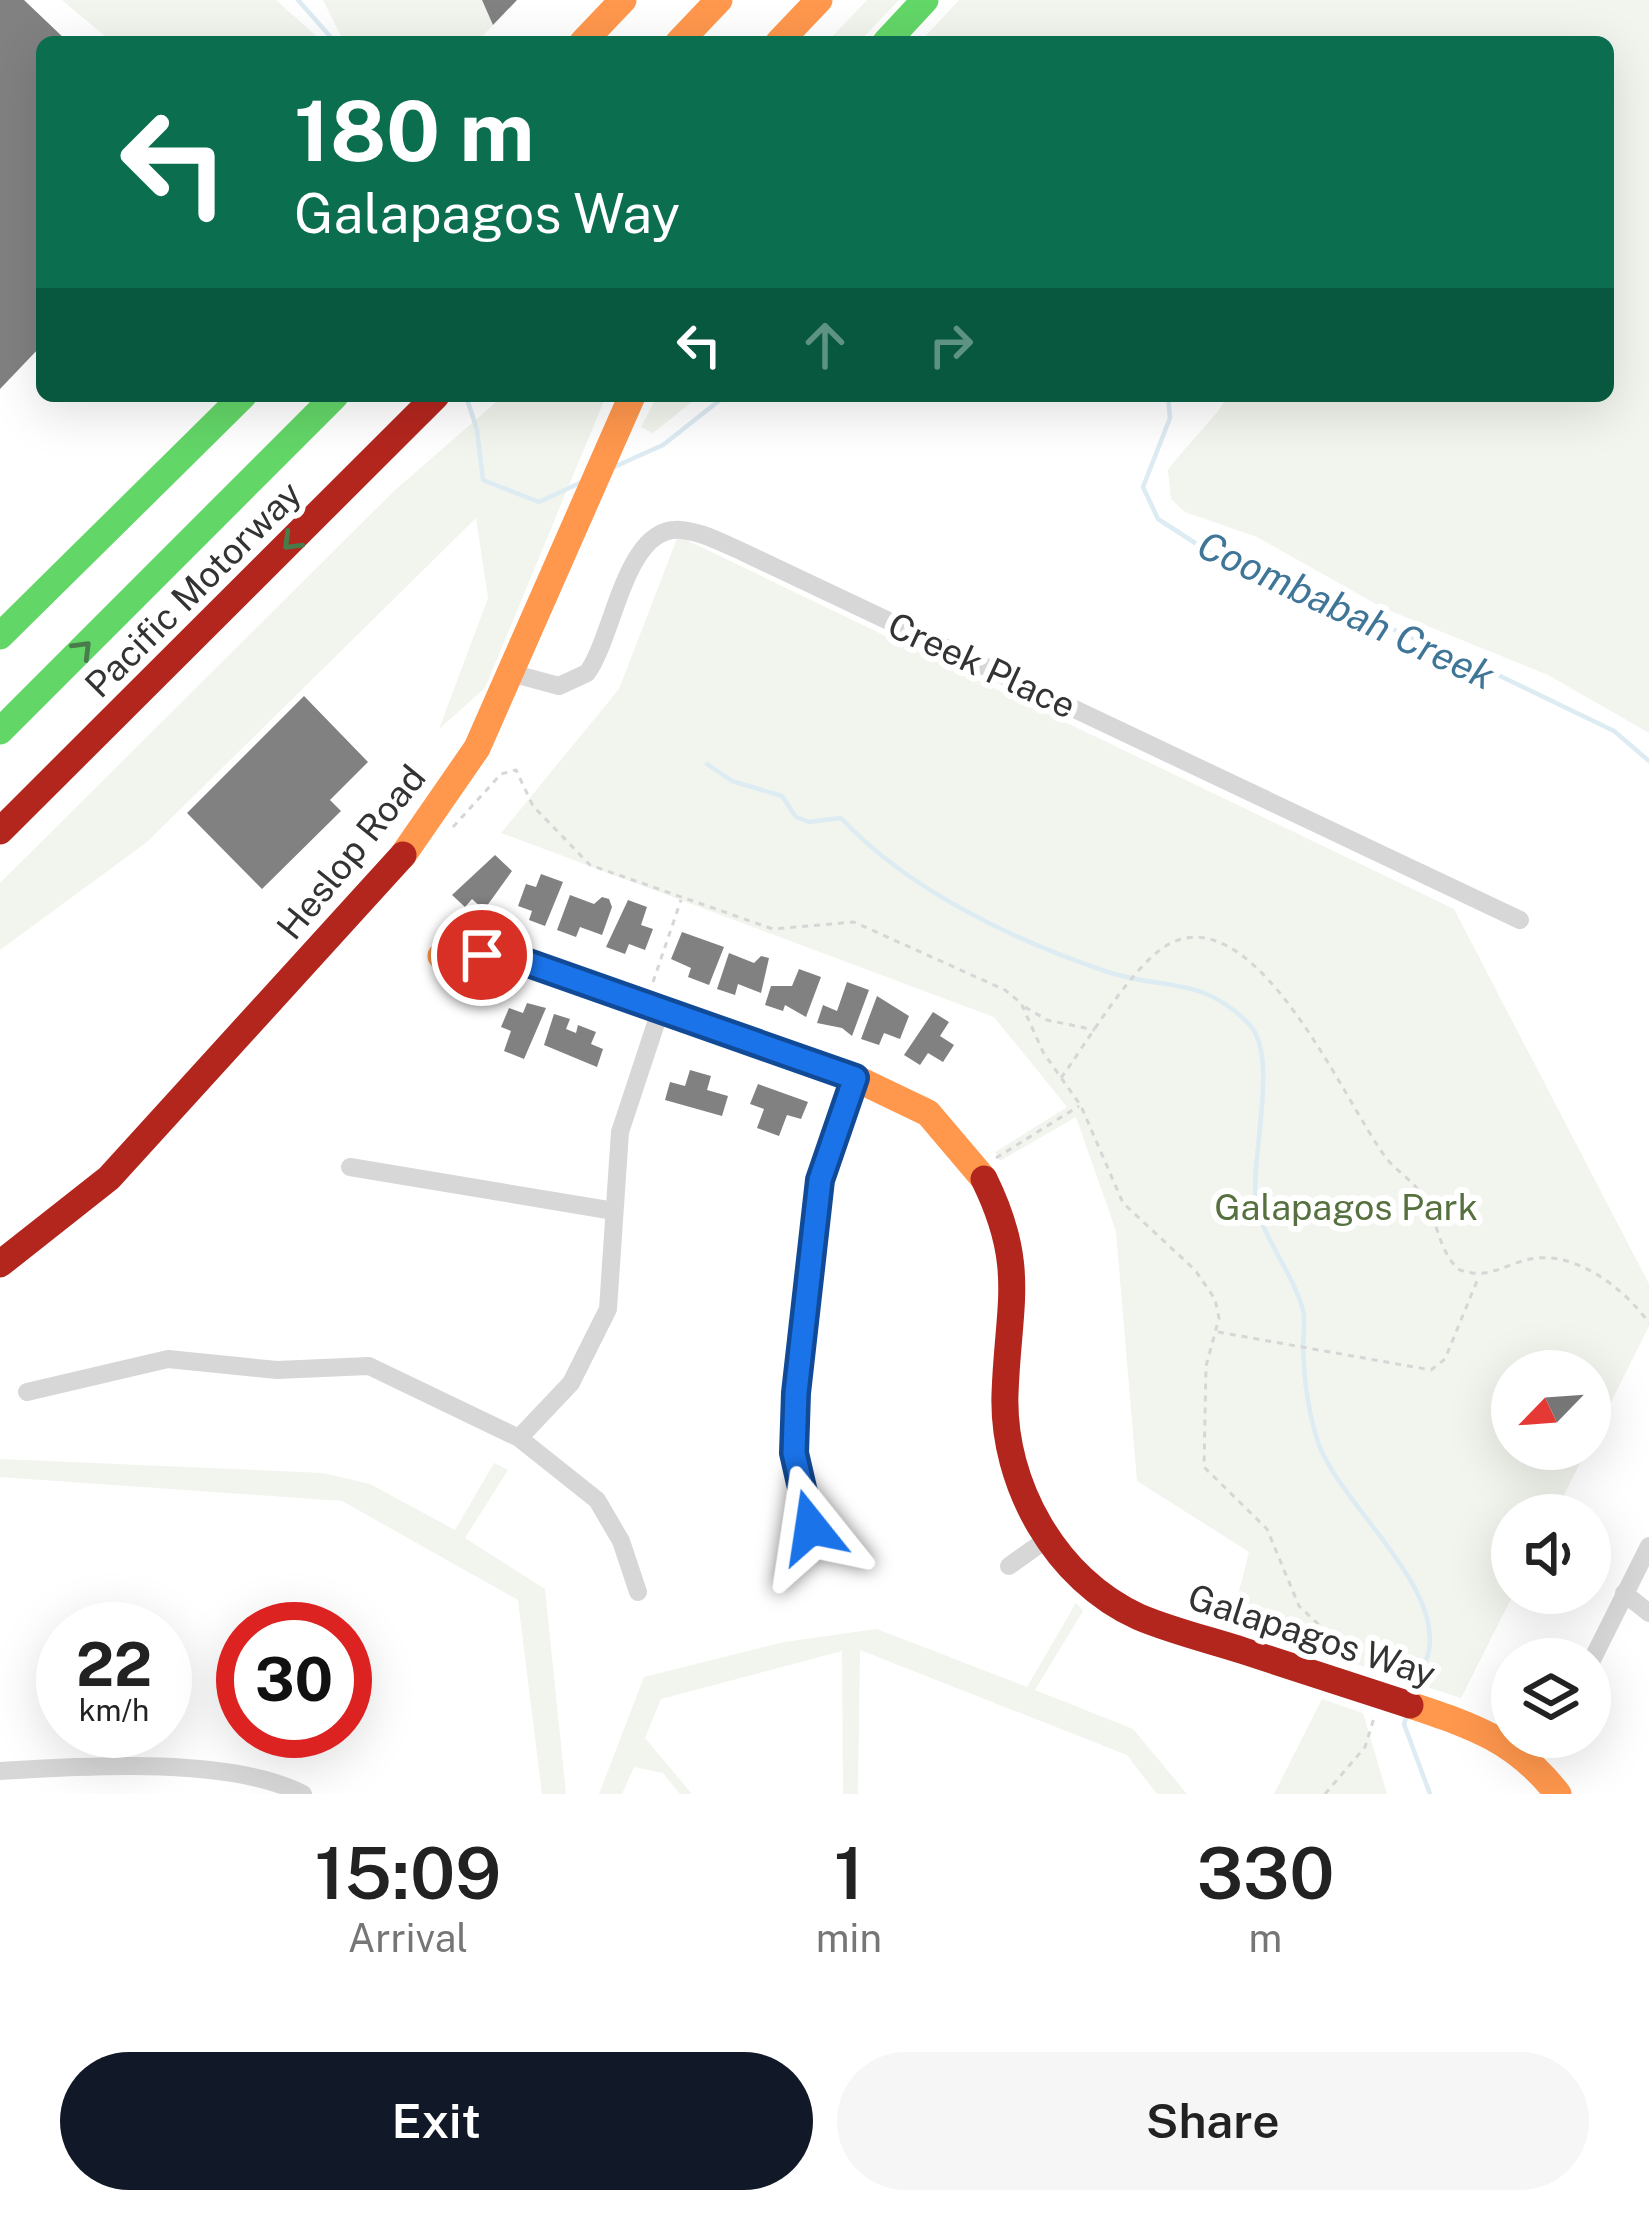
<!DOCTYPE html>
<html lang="en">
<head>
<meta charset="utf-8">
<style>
	:root { --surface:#fff; --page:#f6f6f6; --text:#222; --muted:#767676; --accent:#111827 }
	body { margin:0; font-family:"Public Sans",sans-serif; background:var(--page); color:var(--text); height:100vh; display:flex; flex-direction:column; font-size:45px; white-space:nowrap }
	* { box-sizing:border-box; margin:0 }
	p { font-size:39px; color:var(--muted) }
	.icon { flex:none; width:66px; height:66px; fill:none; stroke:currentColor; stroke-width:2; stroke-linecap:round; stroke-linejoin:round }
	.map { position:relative; height:1794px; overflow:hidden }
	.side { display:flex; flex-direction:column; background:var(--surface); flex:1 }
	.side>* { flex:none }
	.hud { position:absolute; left:36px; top:36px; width:1578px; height:366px; border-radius:18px; box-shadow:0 12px 48px #0002; background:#0b6e4f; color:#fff; overflow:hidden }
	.needle { width:78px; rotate:245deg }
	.controls { position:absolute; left:1491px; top:1350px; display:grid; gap:24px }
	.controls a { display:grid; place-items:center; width:120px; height:120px; border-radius:50%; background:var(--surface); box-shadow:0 12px 48px #0002; font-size:60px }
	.speed { position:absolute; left:36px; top:1602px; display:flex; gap:24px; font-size:60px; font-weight:700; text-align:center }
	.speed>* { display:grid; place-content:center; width:156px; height:156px; border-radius:50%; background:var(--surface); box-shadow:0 12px 48px #0002; line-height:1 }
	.speed small { font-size:30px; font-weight:400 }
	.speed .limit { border:18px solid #d22; background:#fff; color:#111 }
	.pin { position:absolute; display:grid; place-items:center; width:102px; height:102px; color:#fff; margin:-51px; border:6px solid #fff; border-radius:50%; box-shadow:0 3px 12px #0007 }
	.me { position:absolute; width:132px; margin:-66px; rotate:345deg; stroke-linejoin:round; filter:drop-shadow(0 0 9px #0008) }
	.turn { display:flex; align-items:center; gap:42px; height:252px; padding:0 60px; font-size:54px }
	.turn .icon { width:156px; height:156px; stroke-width:2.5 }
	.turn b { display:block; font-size:84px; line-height:102px }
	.lanes { display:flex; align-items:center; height:114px; padding:0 60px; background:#0003; justify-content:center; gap:60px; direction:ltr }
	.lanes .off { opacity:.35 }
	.eta { display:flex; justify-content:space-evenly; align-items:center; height:204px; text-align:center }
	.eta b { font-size:72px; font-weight:600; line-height:84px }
	.action { display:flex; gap:24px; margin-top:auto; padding:24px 60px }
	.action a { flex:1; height:138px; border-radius:72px; background:var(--accent); color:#fff; font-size:48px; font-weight:600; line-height:138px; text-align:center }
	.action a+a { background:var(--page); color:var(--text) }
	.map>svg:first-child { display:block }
	.green { fill:#f1f5ed }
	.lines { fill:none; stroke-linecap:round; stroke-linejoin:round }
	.stream { stroke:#ddebf3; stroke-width:4.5 }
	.building { fill:#818181 }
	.path { stroke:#d6d6d6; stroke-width:3; stroke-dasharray:6 6; stroke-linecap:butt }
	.street { stroke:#d7d7d7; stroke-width:18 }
	.fast { stroke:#63d668; stroke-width:27 }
	.slow { stroke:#ff974d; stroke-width:27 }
	.jam { stroke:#b3261e; stroke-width:27 }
	.oneway { stroke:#497c4b }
	.route-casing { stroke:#114b97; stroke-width:30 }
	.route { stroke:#1a73e8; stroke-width:21 }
	.labels { text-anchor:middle; stroke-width:12; stroke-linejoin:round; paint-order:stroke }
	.street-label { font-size:36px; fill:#333; stroke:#fff }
	.park-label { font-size:36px; fill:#56703f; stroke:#fff }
	.water-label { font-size:39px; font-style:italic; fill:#3f7597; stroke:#fff }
</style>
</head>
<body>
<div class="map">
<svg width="1649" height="1794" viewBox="0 0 1649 1794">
	<rect width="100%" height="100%" fill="#fff"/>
	<path class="green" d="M62 0H276L323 42H112Z
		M323 0H482L493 25 477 42H344Z
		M867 0H899L859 42H827Z
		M959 0H1649V733L1548 675 1383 608 1257 537 1185 512 1171 499 1168 470C1181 451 1224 409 1227 396H1608V42H920Z
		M503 396H606L485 688 439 729 488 598 476 518 147 842 0 950V883L394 491Z
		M657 396H699L653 433 641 427Z
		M678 536 1454 909 1649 1284V1326L1590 1444V1371H1512V1449H1587L1554 1515H1512L1514 1593 1461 1698 1231 1623 1249 1552 1137 1481 1116 1231 1076 1117 1000 1161 995 1152 1067 1107 994 1017 501 833 619 689Z
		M0 1459 323 1473 370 1484 455 1530 494 1463 508 1470 465 1538 545 1589 566 1794H542L518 1600 342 1501 0 1477Z
		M1076 1603 1083 1611 1035 1690 1133 1729 1187 1794H1157L1127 1755 860 1650 858 1794H843L842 1651 661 1699 645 1738 692 1794H680L663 1773 634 1767 622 1794H599L644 1677 784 1642 877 1629 1027 1687Z
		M1322 1699 1363 1713 1387 1794H1274Z"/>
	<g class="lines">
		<path class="stream" d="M298 0 335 42
			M466 396 477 430 483 480 539 502 582 482
			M1168 396 1170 418 1143 487 1158 519 1209 552 1473 663 1614 731 1649 761
			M614 467 663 445 725 396
			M707 764 732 781 782 796 796 817 809 822 841 818C908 890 1015 941 1108 972 1165 991 1201 975 1249 1024 1280 1056 1250 1157 1256 1202 1261 1235 1294 1275 1303 1310 1306 1322 1303 1335 1303 1347 1304 1381 1308 1413 1319 1445 1342 1505 1440 1583 1429 1650 1427 1664 1417 1679 1413 1693
			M1407 1715 1404 1724 1430 1794"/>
	</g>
	<path class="building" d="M0 0H24L68 42H42V345L0 389Z
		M482 0H517L493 25Z
		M304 696 368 762 330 800 341 811 262 889 187 813Z
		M495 855 512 871 484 910 472 899 465 907 452 895Z
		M541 874 563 882 545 926 529 920 532 911 518 906 526 884 536 887Z
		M570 895 594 904 602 897 609 899 612 907 602 935 580 927 576 937 557 930Z
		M628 900 647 907 641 925 653 929 645 950 629 944 625 954 606 947Z
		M682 932 724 947 709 985 688 977 691 968 671 959Z
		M729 953 754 963 761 956 769 958 761 993 738 984 735 995 717 989Z
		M799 969 821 977 806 1017 785 1005 783 1011 765 1005 771 986H792Z
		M847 982 869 990 852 1036 842 1028 817 1023 823 1005 837 1011Z
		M877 996 909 1016 900 1039 884 1033 879 1045 861 1039Z
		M527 1003 546 1008 524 1059 504 1051 511 1031 501 1027 509 1008 523 1013Z
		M933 1012 949 1022 940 1036 954 1045 943 1062 928 1053 920 1065 904 1055Z
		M554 1014 570 1019 566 1029 576 1033 578 1025 596 1032 591 1044 603 1049 597 1067 544 1045Z
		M690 1070 711 1076 707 1090 728 1096 722 1116 665 1100 670 1082 685 1086Z
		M758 1084 808 1102 801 1119 787 1115 779 1136 757 1128 764 1109 750 1104Z"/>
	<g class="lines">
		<path class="path" d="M453 827 501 774 516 770 533 806 590 865 773 929 854 922 1005 990 1021 1003 1043 1052 1081 1106 1123 1203 1195 1270 1215 1299 1219 1318 1206 1366 1204 1467 1267 1529 1299 1606 1336 1641 1341 1661
			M653 982 681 900
			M1025 1007 1047 1020 1095 1030
			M1061 1078C1086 1044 1135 960 1171 943 1258 901 1345 1102 1384 1155 1394 1170 1412 1179 1422 1195 1438 1219 1437 1248 1458 1269 1486 1281 1503 1265 1530 1259 1575 1250 1624 1288 1649 1323
			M996 1158 1079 1106
			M1218 1332 1431 1370 1445 1359 1479 1276
			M1325 1794 1365 1747 1374 1718"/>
		<path class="street" d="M511 673 559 686 587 673C614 637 625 524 681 530 703 532 725 544 745 553L1520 920
			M350 1167 614 1211
			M27 1392 168 1359 277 1370 369 1366 519 1438 597 1500 621 1541 638 1592
			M519 1438 571 1383 608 1309 620 1132 661 1008
			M811 1527 794 1453 796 1393 820 1180 855 1078
			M1009 1566 1047 1539
			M1624 1593 1649 1613
			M1590 1664 1649 1546
			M1530 1758 1548 1737
			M0 1771C84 1766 229 1756 303 1794"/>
		<path class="fast" d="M886 42 925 0
			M0 636 243 396
			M0 731 335 396"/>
		<path class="slow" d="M583 42 623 0
			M679 42 719 0
			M779 42 819 0
			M403 855 477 748 632 396
			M441 956 511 957 855 1078 928 1113 984 1179
			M1410 1705C1473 1726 1516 1740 1558 1794"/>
		<path class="jam" d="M0 831 436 396
			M984 1179C1027 1266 1008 1305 1005 1394 1002 1484 1056 1580 1139 1617 1172 1631 1210 1640 1244 1651 1299 1669 1354 1687 1410 1705
			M0 1264 109 1178 403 855"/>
	</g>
	<defs><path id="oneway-chevron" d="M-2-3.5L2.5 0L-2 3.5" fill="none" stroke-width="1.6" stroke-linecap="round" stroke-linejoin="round" transform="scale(3)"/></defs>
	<g class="oneway">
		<use href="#oneway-chevron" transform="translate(291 542) rotate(135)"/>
		<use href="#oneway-chevron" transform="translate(83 649) rotate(-45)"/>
	</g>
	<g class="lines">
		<defs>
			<path id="route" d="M482 955 511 957 855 1078 820 1180 796 1393 794 1453 811 1527"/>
		</defs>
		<use href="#route" class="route-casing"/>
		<use href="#route" class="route"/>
	</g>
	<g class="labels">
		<g class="street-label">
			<text transform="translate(193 589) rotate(-45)" y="13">Pacific Motorway</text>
			<text transform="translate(982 665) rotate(25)" y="13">Creek Place</text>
			<text transform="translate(351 852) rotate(-51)" y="13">Heslop Road</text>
			<text transform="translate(1312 1635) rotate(18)" y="13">Galapagos Way</text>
		</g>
		<g class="park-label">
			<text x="1346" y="1220">Galapagos Park</text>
		</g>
		<g class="water-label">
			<text transform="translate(1346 610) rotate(25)" y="14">Coombabah Creek</text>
		</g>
	</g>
</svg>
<div class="controls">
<a><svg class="needle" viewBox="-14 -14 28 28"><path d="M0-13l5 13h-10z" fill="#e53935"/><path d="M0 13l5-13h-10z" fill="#767676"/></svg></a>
<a><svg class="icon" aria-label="sound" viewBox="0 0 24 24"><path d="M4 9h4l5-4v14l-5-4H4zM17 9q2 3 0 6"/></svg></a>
<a><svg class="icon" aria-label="layers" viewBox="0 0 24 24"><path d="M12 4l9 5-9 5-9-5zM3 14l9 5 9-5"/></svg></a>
</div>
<div class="speed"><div>22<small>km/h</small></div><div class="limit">30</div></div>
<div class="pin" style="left:482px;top:955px;background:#d93025"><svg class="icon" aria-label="arrive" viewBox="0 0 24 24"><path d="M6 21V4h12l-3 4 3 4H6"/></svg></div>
<svg class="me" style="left:811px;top:1527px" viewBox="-20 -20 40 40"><path d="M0-17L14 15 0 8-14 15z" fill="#1a73e8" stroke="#fff" stroke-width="4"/></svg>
<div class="hud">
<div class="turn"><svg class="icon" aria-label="left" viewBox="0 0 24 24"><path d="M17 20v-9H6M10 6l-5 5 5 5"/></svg><div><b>180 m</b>Galapagos Way</div></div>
<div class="lanes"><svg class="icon" aria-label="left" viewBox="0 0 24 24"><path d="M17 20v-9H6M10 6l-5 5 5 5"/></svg><svg class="icon off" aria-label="ahead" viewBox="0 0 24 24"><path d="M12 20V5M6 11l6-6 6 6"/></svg><svg class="icon off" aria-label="right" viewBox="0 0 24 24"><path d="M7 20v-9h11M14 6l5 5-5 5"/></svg></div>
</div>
</div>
<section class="side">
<div class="eta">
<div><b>15:09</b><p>Arrival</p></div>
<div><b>1</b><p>min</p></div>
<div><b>330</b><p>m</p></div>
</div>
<div class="action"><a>Exit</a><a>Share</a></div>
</section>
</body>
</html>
